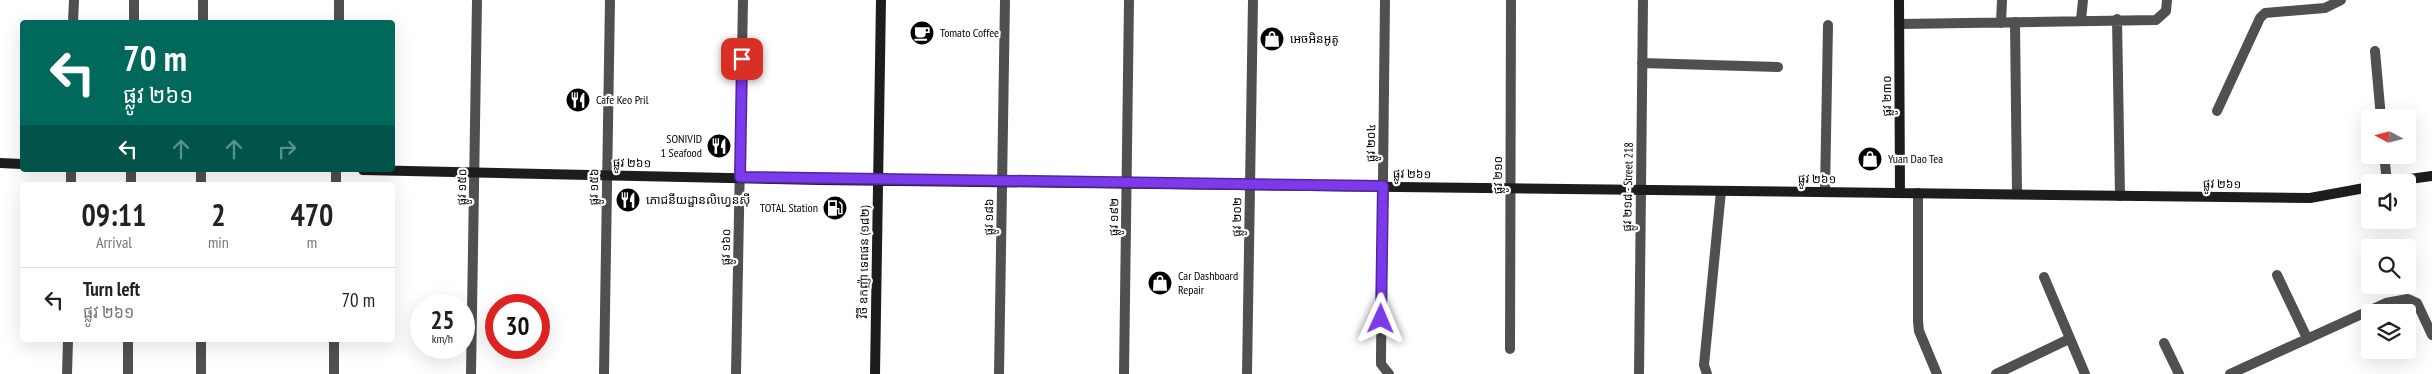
<!DOCTYPE html>
<html lang="en">
<head>
<meta charset="utf-8">
<style>
	:root { --surface:#fff; --page:#f2f2f2; --text:#222; --muted:#767676; --line:#e0e0e0 }
	body { margin:0; font-family:"PT Sans Narrow","Noto Sans Khmer",sans-serif; background:var(--page); color:var(--text); height:100vh; display:flex; flex-direction:column; font-size:19px; white-space:nowrap }
	* { box-sizing:border-box; margin:0 }
	p { font-size:16px; color:var(--muted) }
	.icon { flex:none; width:28px; height:28px; fill:none; stroke:currentColor; stroke-width:2; stroke-linecap:round; stroke-linejoin:round }
	.map { position:relative; flex:1; overflow:hidden }
	.details { position:absolute; left:20px; top:182px; width:375px; height:160px; display:flex; flex-direction:column; background:var(--surface); border-radius:5px; box-shadow:0 5px 20px #0002 }
	.details>* { flex:none }
	.banner { position:absolute; left:20px; top:20px; width:375px; height:152px; border-radius:5px; box-shadow:0 5px 20px #0002; background:#00695c; color:#fff; overflow:hidden }
	.needle { width:32px; rotate:277deg }
	.tools { position:absolute; left:2361px; top:109px; display:grid; gap:10px }
	.tools a { display:grid; place-items:center; width:55px; height:55px; border-radius:5px; background:var(--surface); box-shadow:0 5px 20px #0002; font-size:25px }
	.speed { position:absolute; left:410px; top:294px; display:flex; gap:10px; font-size:25px; font-weight:700; text-align:center }
	.speed>* { display:grid; place-content:center; width:65px; height:65px; border-radius:50%; background:var(--surface); box-shadow:0 5px 20px #0002; line-height:1 }
	.speed small { font-size:12px; font-weight:400 }
	.speed .limit { border:8px solid #d22; background:#fff; color:#111 }
	.pin { position:absolute; display:grid; place-items:center; width:42px; height:42px; color:#fff; margin:-21px; border-radius:10px; box-shadow:0 2px 8px #0006 }
	.me { position:absolute; width:55px; margin:-28px; rotate:1deg; stroke-linejoin:round; filter:drop-shadow(0 0 4px #0008) }
	.turn { display:flex; align-items:center; gap:18px; height:105px; padding:0 20px; font-size:22px }
	.turn .icon { width:65px; height:65px; stroke-width:2.5 }
	.turn b { display:block; font-size:35px; line-height:42px }
	.lanes { display:flex; align-items:center; height:48px; padding:0 20px; background:#0003; justify-content:center; gap:25px; direction:ltr }
	.lanes .off { opacity:.35 }
	.eta { display:flex; justify-content:space-evenly; align-items:center; height:85px; text-align:center }
	.eta b { font-size:30px; font-weight:700; line-height:35px }
	ul { padding:0; list-style:none }
	li { display:flex; align-items:center; gap:15px; height:65px; padding:0 20px; border-top:1px solid var(--line) }
	li div { flex:1 }
	li b { display:block; font-size:19px }
	li em { font-style:normal }
	.map>svg:first-child { display:block }
	.lines { fill:none; stroke-linecap:round; stroke-linejoin:round }
	.street { stroke:#505050; stroke-width:10 }
	.secondary { stroke:#1d1d1d; stroke-width:10 }
	.route-casing { stroke:#51269a; stroke-width:12 }
	.route { stroke:#7c3aed; stroke-width:9 }
	.labels { text-anchor:middle; stroke-width:4.5; stroke-linejoin:round; paint-order:stroke }
	.poi-label { font-size:12px; fill:#000; stroke:#fff; text-anchor:start }
	.street-label { font-size:12px; fill:#000; stroke:#fff }
</style>
</head>
<body>
<div class="map">
<svg width="2432" height="374" viewBox="0 0 2432 374">
	<rect width="100%" height="100%" fill="#fff"/>
	<g class="lines">
		<path class="street" d="M1385 0 1381 357V364L1389 374
			M2117 19 2120 196
			M2081 20 2083 0
			M73 22 74 0
			M134 22V0
			M203 22V0
			M339 22V0
			M2015 22 2017 194
			M2001 23 2002 0
			M1899 24 2156 20 2166 11 2167 0
			M2375 51 2381 118
			M1642 63 1778 67
			M2217 111 2260 18 2265 13 2325 8 2341 0
			M2384 155 2387 182
			M201 170V185
			M71 185V170
			M131 185V170
			M336 185V170
			M1825 192 1828 25
			M1918 193V321L1919 331 1937 374
			M2277 275 2307 338
			M2044 277 2085 374
			M201 340V374
			M2164 343 2179 374
			M1510 349 1511 0
			M67 374 68 340
			M128 374V340
			M334 374V340
			M471 374 477 0
			M604 374 610 0
			M736 374 743 0
			M999 374 1005 0
			M1124 374 1129 0
			M1247 374 1253 0
			M1639 374 1643 0
			M1707 374 1704 365 1721 191
			M1996 374 2069 339
			M2230 374 2386 303 2408 299 2417 303 2432 335"/>
		<path class="secondary" d="M1899 0 1900 193
			M0 163 22 164
			M363 170 820 180 2310 198 2370 187
			M2388 182 2432 176
			M875 374 881 0"/>
	</g>
	<g class="lines">
		<defs>
			<path id="route" d="M742 59 740 177 1383 186 1381 319"/>
		</defs>
		<use href="#route" class="route-casing"/>
		<use href="#route" class="route"/>
	</g>
	<defs>
		<symbol id="cafe-disc" viewBox="-11 -11 22 22"><circle r="9.5" fill="#000" stroke="#fff"/><path d="M-5.5-4.5H6V0H3Q3 3.5 0 3.5H-2.5Q-5.5 3.5-5.5 0ZM3-3.2v2h1.7v-2ZM-6 4.5H4V6H-6Z" fill="#fff"/></symbol>
		<symbol id="shop-disc" viewBox="-11 -11 22 22"><circle r="9.5" fill="#000" stroke="#fff"/><path d="M-5-2.5h2.3a2.7 3.5 0 0 1 5.4 0H5L5.5 6h-11ZM-1.5-2.5h3a1.5 2.3 0 0 0-3 0Z" fill="#fff"/></symbol>
		<symbol id="restaurant-disc" viewBox="-11 -11 22 22"><circle r="9.5" fill="#000" stroke="#fff"/><path d="M-5-6h1v4h1v-4h1v4h1v-4h1v5L-1.5 .5V6h-2V.5L-5-1ZM5-6V6H3V1.5H1.5Q1.5-4 5-6Z" fill="#fff"/></symbol>
		<symbol id="fuel-disc" viewBox="-11 -11 22 22"><circle r="9.5" fill="#000" stroke="#fff"/><path d="M-5.5-6h7V0h2V4h1.3V-2.5L3-4.5l.8-.8L6-3V5H2.5V1h-1V6h-7ZM-4.2-4.7v3.2H.2V-4.7Z" fill="#fff"/></symbol>
	</defs>
	<g fill-rule="evenodd">
		<use href="#cafe-disc" x="908" y="19" width="28" height="28"/>
		<use href="#shop-disc" x="1258" y="25" width="28" height="28"/>
		<use href="#restaurant-disc" x="564" y="86" width="28" height="28"/>
		<use href="#restaurant-disc" x="705" y="132" width="28" height="28"/>
		<use href="#shop-disc" x="1856" y="145" width="28" height="28"/>
		<use href="#restaurant-disc" x="614" y="186" width="28" height="28"/>
		<use href="#fuel-disc" x="821" y="194" width="28" height="28"/>
		<use href="#shop-disc" x="1146" y="269" width="28" height="28"/>
	</g>
	<g class="labels">
		<g class="poi-label">
			<text x="940" y="37">Tomato Coffee</text>
			<text x="1290" y="43">អេចអិនអូតូ</text>
			<text x="596" y="104">Cafe Keo Pril</text>
			<text x="702" y="143" text-anchor="end">SONIVID<tspan x="702" dy="14">1 Seafood</tspan></text>
			<text x="1888" y="163">Yuan Dao Tea</text>
			<text x="646" y="204">ភោជនីយដ្ឋានលិហ្វេនសុី</text>
			<text x="818" y="212" text-anchor="end">TOTAL Station</text>
			<text x="1178" y="280">Car Dashboard<tspan x="1178" dy="14">Repair</tspan></text>
		</g>
		<g class="street-label">
			<text transform="translate(1887 96) rotate(-90)" y="4">ផ្លូវ ២៣០</text>
			<text transform="translate(1371 143) rotate(-89)" y="4">ផ្លូវ ២០៤</text>
			<text transform="translate(632 163) rotate(1)" y="4">ផ្លូវ ២៦១</text>
			<text transform="translate(1412 174) rotate(1)" y="4">ផ្លូវ ២៦១</text>
			<text transform="translate(1498 175) rotate(-90)" y="4">ផ្លូវ ២១០</text>
			<text transform="translate(1817 179) rotate(1)" y="4">ផ្លូវ ២៦១</text>
			<text transform="translate(2222 184) rotate(1)" y="4">ផ្លូវ ២៦១</text>
			<text transform="translate(462 187) rotate(-89)" y="4">ផ្លូវ ១៥០</text>
			<text transform="translate(594 187) rotate(-89)" y="4">ផ្លូវ ១៥៦</text>
			<text transform="translate(1628 187) rotate(-89)" y="4">ផ្លូវ ២១៨ - Street 218</text>
			<text transform="translate(989 217) rotate(-89)" y="4">ផ្លូវ ១៨៦</text>
			<text transform="translate(1114 217) rotate(-89)" y="4">ផ្លូវ ១៩២</text>
			<text transform="translate(1237 217) rotate(-89)" y="4">ផ្លូវ ២០២</text>
			<text transform="translate(726 247) rotate(-89)" y="4">ផ្លូវ ១៦០</text>
			<text transform="translate(864 262) rotate(-89)" y="4">វិថី ឧកញ៉ា ទេពផន (១៨២)</text>
		</g>
	</g>
</svg>
<div class="tools">
<a><svg class="needle" viewBox="-14 -14 28 28"><path d="M0-13l5 13h-10z" fill="#e53935"/><path d="M0 13l5-13h-10z" fill="#767676"/></svg></a>
<a><svg class="icon" aria-label="sound" viewBox="0 0 24 24"><path d="M4 9h4l5-4v14l-5-4H4zM17 9q2 3 0 6"/></svg></a>
<a><svg class="icon" aria-label="search" viewBox="0 0 24 24"><circle cx="10" cy="10" r="6"/><path d="M15 15l6 6"/></svg></a>
<a><svg class="icon" aria-label="layers" viewBox="0 0 24 24"><path d="M12 4l9 5-9 5-9-5zM3 14l9 5 9-5"/></svg></a>
</div>
<div class="speed"><div>25<small>km/h</small></div><div class="limit">30</div></div>
<div class="pin" style="left:742px;top:59px;background:#d93025"><svg class="icon" aria-label="arrive" viewBox="0 0 24 24"><path d="M6 21V4h12l-3 4 3 4H6"/></svg></div>
<svg class="me" style="left:1381px;top:319px" viewBox="-20 -20 40 40"><path d="M0-17L14 15 0 8-14 15z" fill="#7c3aed" stroke="#fff" stroke-width="4"/></svg>
<div class="banner">
<div class="turn"><svg class="icon" aria-label="left" viewBox="0 0 24 24"><path d="M17 20v-9H6M10 6l-5 5 5 5"/></svg><div><b>70 m</b>ផ្លូវ ២៦១</div></div>
<div class="lanes"><svg class="icon" aria-label="left" viewBox="0 0 24 24"><path d="M17 20v-9H6M10 6l-5 5 5 5"/></svg><svg class="icon off" aria-label="ahead" viewBox="0 0 24 24"><path d="M12 20V5M6 11l6-6 6 6"/></svg><svg class="icon off" aria-label="ahead" viewBox="0 0 24 24"><path d="M12 20V5M6 11l6-6 6 6"/></svg><svg class="icon off" aria-label="right" viewBox="0 0 24 24"><path d="M7 20v-9h11M14 6l5 5-5 5"/></svg></div>
</div>
<section class="details">
<div class="eta">
<div><b>09:11</b><p>Arrival</p></div>
<div><b>2</b><p>min</p></div>
<div><b>470</b><p>m</p></div>
</div>
<ul>
<li><svg class="icon" aria-label="left" viewBox="0 0 24 24"><path d="M17 20v-9H6M10 6l-5 5 5 5"/></svg><div><b>Turn left</b><p>ផ្លូវ ២៦១</p></div><em>70 m</em></li>
</ul>
</section>
</div>
</body>
</html>
